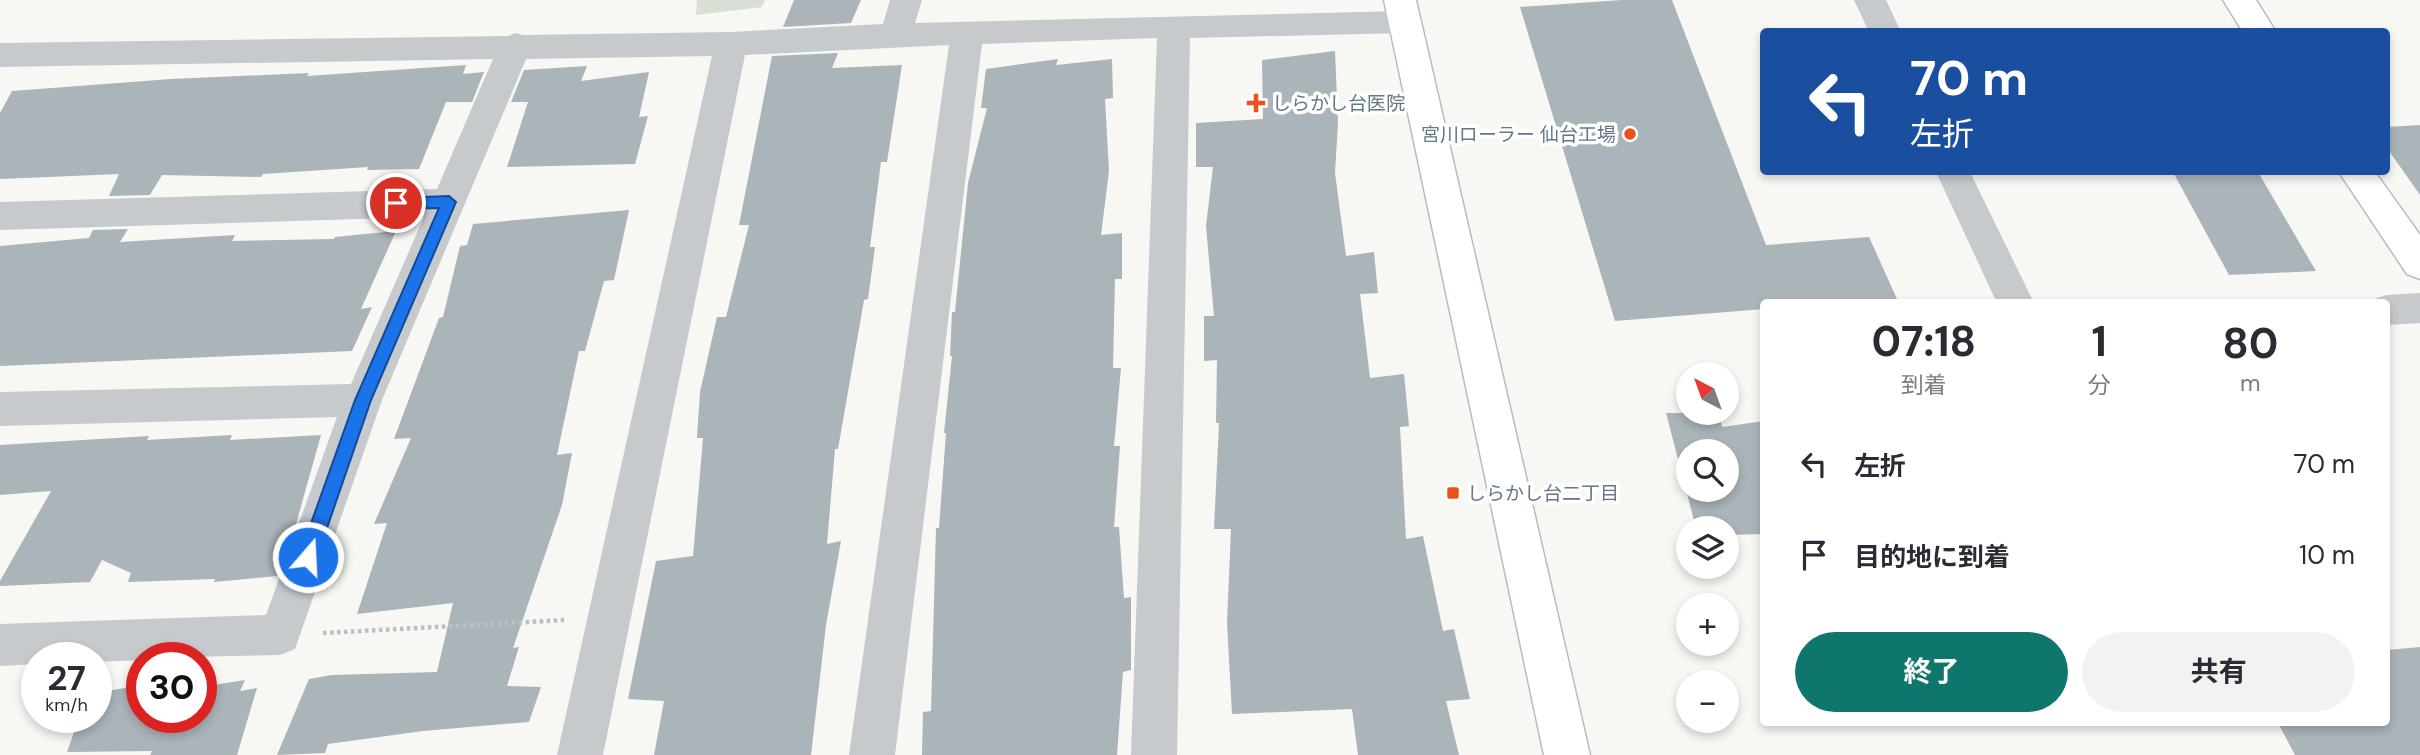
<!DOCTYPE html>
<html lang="ja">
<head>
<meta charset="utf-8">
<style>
	:root { --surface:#fff; --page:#f2f2f3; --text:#2b2b33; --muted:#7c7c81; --accent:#0f766e }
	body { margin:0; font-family:"DM Sans","Noto Sans JP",sans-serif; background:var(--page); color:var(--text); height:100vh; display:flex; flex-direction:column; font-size:26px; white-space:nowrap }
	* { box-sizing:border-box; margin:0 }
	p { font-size:23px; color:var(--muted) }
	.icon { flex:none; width:38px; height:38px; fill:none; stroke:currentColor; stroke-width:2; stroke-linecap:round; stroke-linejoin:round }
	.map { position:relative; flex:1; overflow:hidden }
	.details { position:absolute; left:1760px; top:299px; width:630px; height:427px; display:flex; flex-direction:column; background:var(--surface); border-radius:7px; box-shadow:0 4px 10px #0003 }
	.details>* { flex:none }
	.top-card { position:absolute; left:1760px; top:28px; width:630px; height:147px; border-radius:7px; box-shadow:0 4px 10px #0003; background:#1a4fa0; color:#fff; overflow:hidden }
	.needle { width:46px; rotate:319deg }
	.tools { position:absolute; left:1676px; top:362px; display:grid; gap:14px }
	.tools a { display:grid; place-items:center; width:63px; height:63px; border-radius:50%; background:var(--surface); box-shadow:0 4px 10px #0003; font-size:35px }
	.speed { position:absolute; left:21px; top:642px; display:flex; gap:14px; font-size:35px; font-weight:700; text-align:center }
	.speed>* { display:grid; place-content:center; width:91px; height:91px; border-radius:50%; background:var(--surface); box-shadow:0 4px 10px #0003; line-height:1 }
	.speed small { font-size:18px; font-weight:400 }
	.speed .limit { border:10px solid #d22; background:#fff; color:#111 }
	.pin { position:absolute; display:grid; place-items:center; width:60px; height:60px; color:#fff; margin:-30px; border:4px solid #fff; border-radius:50%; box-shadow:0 2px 7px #0007 }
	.me { position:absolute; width:77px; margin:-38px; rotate:19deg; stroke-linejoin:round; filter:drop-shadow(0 0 5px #0008) }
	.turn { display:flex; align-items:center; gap:24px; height:147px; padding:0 35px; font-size:32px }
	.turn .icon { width:91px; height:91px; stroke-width:2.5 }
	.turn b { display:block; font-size:49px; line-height:60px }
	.eta { display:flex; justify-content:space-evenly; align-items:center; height:119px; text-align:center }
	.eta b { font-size:42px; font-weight:700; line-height:49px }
	.action { display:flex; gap:14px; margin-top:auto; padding:14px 35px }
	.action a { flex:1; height:80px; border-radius:42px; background:var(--accent); color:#fff; font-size:28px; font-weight:700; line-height:80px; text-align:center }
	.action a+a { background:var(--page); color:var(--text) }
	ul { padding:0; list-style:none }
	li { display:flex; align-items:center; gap:21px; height:91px; padding:0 35px }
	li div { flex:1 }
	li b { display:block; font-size:26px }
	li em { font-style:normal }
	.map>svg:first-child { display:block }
	.green { fill:#d8dfd4 }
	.building { fill:#abb4b9; fill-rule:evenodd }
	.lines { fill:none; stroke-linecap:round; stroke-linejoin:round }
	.secondary-casing { stroke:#b6bcc0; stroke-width:3 }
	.path { stroke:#bdc0c2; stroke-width:4.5; stroke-dasharray:3.5 3.5; stroke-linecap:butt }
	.street { fill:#c6cacd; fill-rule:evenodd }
	.secondary { fill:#fff; fill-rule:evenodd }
	.route { fill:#1a73e8; stroke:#114b97; stroke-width:2 }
	.poi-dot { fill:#ee501d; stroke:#fff; stroke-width:2.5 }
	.labels { text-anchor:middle; stroke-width:7; stroke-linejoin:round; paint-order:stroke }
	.poi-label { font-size:19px; fill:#647787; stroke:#fff; text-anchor:start }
</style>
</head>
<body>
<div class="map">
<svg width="2420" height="755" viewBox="0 0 2420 755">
	<rect width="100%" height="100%" fill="#f7f7f4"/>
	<path class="green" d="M697 0H765L762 7 696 15Z"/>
	<path class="building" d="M794 0H861L851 23 783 27Z
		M1622 0H1672L1766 245 1869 237 1897 299 1847 303H1764V309L1615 321 1520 7Z
		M1335 51 1338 122 1335 173 1346 256 1374 252 1378 293 1360 294 1370 378 1404 374 1409 426 1400 427 1406 539 1423 536 1443 631 1454 629 1470 699 1446 701 1459 755H1358L1352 709 1232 714 1227 623 1231 529H1214L1219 423H1216L1217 360 1204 361V316H1214L1206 226 1213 167H1196V123L1263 119 1262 60Z
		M838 53 832 68 902 65 887 162H881L870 247H875L868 299 864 300 838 449H835L827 544 841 541 826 625 811 755H654L664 701 628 699 656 561 693 556 703 438H697L700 392 717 317H726L749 225H739L772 56Z
		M1058 59 1056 65 1112 59 1113 98 1105 99 1109 171 1101 235 1122 233V279H1115L1113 368H1121L1114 446H1120L1114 527H1119L1124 598 1131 597V670L1123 672 1117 755H922L923 712 931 711 936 528H939L946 433H944L952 356H950L952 312H955L968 183 987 108H981L986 69Z
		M466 65 463 74 484 72 472 102H446L419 169 367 170 368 167 263 174 261 177 162 175 150 195 109 196 119 174 0 179V113L12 91 171 79 309 73 307 76Z
		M587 66 581 81 649 72 639 117 648 116 635 164 507 167 528 102H511L524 70Z
		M2420 125V195L2387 148V127Z
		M2173 172H2258L2316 271 2229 275Z
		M629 210 614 280 604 281 585 351H579L557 455 572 453 562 505 513 648 519 647 507 686 541 687 529 722 423 731 328 744 325 753 277 755 309 679 332 675 437 672 453 603 357 614 387 523 374 524 411 438 394 439 439 318 443 317 460 246 467 245 473 224Z
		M128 229 120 242 235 235 232 241 334 239 335 237 396 231 361 309 372 307 352 351 0 366V246L89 238 93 230Z
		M1666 413H1719L1722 427 1764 421V534L1727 535V528H1696ZM1689 452H1727V490H1689Z
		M232 435 230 440 321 435 296 524 277 576 214 582 215 579 128 582 131 573 102 560 90 582 0 586V581L51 491 0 495V445L149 436 147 440Z
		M2420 647V755H2295L2278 723H2387V650Z
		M245 680 240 691 257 688 237 755H150L152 751 67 752 79 718H96V693L142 685V718H201V687Z"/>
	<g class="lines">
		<defs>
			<path id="secondary" d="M1384 0H1416L1590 755H1544Z
				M2223 0H2256L2276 32H2243Z
				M2339 172H2375L2420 235V279L2407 274Z"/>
		</defs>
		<use href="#secondary" class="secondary-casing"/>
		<path class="path" d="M323 633 566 620"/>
		<path class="street" d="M890 0H922L915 23 1404 11 1415 14 1420 22 1415 30 1404 33 1190 38 1177 755H1131L1157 38 982 44 895 755H849L949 45 745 55 603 755H557L712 56 526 59 382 400 295 649 280 655 142 658V660L96 662V658H37V664L0 666V624L266 615 337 417 0 426V392L351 384 424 217 0 230V202L437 189 493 59 0 67V43L508 36 516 33 523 35 731 32 883 24Z
			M1854 0H1886L1901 32H1869Z
			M1936 172H1970L2034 303H1997Z
			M2420 293V323L2387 325V303H2372L2374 299 2387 295Z"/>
		<use href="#secondary" class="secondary"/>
	</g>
	<path class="route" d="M449 196 456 202 371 400 317 557 314 562 308 565 302 562 299 557 355 400 439 208 396 209 389 203 396 198Z"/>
	<g class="poi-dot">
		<path d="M1252.5 92.5h7v7h7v7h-7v7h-7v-7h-7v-7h7z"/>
		<circle cx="1630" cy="134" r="7"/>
		<rect x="1446" y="486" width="14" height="14" rx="3.5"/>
	</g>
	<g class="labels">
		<g class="poi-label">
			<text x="1272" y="110">しらかし台医院</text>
			<text x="1616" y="141" text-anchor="end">宮川ローラー 仙台工場</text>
			<text x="1467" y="500">しらかし台二丁目</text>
		</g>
	</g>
</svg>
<div class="tools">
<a><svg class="needle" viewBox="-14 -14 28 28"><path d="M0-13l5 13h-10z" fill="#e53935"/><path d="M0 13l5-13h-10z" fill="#7c7c81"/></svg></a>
<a><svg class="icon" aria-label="search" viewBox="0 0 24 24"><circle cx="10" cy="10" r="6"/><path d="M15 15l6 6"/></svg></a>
<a><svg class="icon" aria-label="layers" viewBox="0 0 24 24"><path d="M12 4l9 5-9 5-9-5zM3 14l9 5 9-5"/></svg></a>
<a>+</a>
<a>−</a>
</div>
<div class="speed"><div>27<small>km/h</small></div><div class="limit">30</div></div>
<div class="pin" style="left:396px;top:203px;background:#d93025"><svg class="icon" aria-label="arrive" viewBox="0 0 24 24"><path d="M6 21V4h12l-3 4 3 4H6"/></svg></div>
<svg class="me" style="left:308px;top:557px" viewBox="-20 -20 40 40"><circle r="17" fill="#1a73e8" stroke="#fff" stroke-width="3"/><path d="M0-11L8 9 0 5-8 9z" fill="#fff"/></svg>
<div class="top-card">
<div class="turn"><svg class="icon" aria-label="left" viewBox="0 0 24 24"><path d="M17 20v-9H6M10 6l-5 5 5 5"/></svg><div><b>70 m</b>左折</div></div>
</div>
<section class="details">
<div class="eta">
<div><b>07:18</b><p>到着</p></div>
<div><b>1</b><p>分</p></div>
<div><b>80</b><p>m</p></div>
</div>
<ul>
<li><svg class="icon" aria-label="left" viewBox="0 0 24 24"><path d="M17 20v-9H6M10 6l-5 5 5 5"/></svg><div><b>左折</b></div><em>70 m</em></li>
<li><svg class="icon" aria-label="arrive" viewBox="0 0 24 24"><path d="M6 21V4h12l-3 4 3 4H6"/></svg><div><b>目的地に到着</b></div><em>10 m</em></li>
</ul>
<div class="action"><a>終了</a><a>共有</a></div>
</section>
</div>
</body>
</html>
